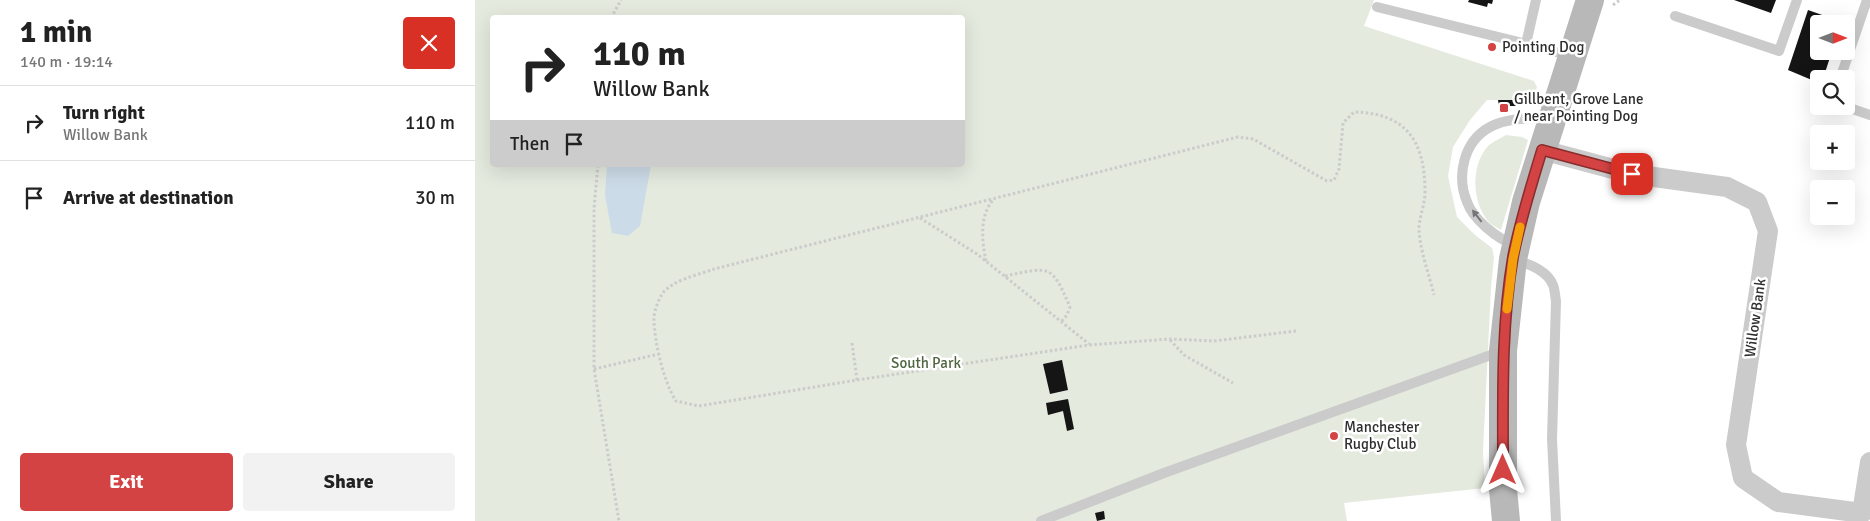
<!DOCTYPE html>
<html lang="en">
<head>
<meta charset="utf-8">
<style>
	:root { --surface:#fff; --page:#f2f2f2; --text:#222; --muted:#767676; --line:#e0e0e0; --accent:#d34343 }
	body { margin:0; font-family:Signika,sans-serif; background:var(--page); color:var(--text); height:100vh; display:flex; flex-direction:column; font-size:19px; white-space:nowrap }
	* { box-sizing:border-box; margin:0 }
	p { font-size:16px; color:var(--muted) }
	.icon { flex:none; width:28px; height:28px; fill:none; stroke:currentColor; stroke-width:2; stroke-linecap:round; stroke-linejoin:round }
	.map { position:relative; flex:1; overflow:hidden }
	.details { display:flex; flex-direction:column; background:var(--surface); width:475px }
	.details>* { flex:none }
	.top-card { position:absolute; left:15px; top:15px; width:475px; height:152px; border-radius:5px; box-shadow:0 5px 20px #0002; background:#fff; color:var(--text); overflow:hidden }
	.needle { width:32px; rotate:90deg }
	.buttons { position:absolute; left:1335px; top:15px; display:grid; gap:10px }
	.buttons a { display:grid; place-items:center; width:45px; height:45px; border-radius:5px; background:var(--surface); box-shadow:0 5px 20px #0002; font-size:25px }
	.pin { position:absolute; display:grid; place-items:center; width:42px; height:42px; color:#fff; margin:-21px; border-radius:10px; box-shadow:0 2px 8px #0006 }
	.me { position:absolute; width:55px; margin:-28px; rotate:0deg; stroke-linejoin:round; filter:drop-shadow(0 0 4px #0008) }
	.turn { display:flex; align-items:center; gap:18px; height:105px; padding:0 20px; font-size:22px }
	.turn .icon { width:65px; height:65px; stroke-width:2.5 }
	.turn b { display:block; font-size:35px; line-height:42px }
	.then { display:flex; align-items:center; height:48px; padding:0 20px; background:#0003; gap:10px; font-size:19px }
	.round { display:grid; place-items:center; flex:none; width:52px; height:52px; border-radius:5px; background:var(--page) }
	.head { display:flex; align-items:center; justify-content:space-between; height:85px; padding:0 20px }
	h1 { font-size:30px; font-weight:700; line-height:38px }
	.button { display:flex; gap:10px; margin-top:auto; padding:10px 20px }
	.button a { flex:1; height:58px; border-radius:5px; background:var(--accent); color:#fff; font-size:20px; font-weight:700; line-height:58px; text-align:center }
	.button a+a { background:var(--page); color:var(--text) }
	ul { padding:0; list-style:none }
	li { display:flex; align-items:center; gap:15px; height:75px; padding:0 20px; border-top:1px solid var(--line) }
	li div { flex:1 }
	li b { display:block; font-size:19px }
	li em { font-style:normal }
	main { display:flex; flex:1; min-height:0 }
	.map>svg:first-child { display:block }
	.green { fill:#e4eade; fill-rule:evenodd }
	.water { fill:#ccdbe8 }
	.building { fill:#151515 }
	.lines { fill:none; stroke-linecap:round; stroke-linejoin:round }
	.path { stroke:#cbcbcb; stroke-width:3; stroke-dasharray:2.5 2.5; stroke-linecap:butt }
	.lane { stroke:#cbcbcb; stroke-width:10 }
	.street { stroke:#cbcbcb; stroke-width:20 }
	.secondary { stroke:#b8b8b8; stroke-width:28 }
	.oneway { fill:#757575 }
	.route-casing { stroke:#892c2c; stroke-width:12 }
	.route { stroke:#d34343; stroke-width:9 }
	.slow { stroke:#f59e0b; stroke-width:9 }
	.poi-dot { fill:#d34343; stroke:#fff; stroke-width:2 }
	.labels { text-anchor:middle; stroke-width:5; stroke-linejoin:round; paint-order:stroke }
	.poi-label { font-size:15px; fill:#2e2e2e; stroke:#fff; text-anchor:start }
	.street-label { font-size:15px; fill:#2e2e2e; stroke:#fff }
	.park-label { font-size:15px; fill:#4f6640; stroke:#fff }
</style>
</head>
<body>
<main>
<section class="details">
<div class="head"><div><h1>1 min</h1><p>140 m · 19:14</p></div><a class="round" style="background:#d93025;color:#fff"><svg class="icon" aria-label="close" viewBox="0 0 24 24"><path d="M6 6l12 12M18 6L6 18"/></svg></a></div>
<ul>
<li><svg class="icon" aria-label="right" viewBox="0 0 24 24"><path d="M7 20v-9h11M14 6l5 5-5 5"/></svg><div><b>Turn right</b><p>Willow Bank</p></div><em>110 m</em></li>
<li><svg class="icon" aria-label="arrive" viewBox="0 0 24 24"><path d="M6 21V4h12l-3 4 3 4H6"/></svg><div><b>Arrive at destination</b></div><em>30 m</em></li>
</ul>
<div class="button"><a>Exit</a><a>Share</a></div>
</section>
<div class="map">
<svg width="1395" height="521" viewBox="0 0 1395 521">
	<rect width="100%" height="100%" fill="#fff"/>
	<path class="green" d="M0 0H899L889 26 1059 81 1062 87 1057 101 1012 100 995 120 978 147 973 176 982 217 1000 235 1017 248 1019 257 1016 288 1008 451 1010 488 869 503 872 521H0ZM18 18H488V165H18Z
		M1031 135 1047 137 1053 140 1026 230C1022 227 1016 225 1013 221 996 201 996 163 1014 145 1019 141 1026 138 1031 135Z"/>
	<path class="water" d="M132 165H176L165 226 153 236 137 233 130 195Z"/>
	<path class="building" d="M994 0H1018L1017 4 1013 3 1012 7 993 2Z
		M1259 0H1301L1296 13Z
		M1333 10 1367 22 1366 24H1344V51H1357L1348 79H1344V83L1313 70Z
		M1023 100H1041V106H1024Z
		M587 360 593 390 575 394 568 364Z
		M593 399 599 429 592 431 588 411 573 415 571 403Z
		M629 511 630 519 622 521 620 513Z"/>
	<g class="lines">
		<path class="path" d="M1138 5 1145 0
			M136 18 146 0
			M123 165 119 208V369L144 521
			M445 218 502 254 614 344
			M511 261C507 242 504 216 518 200
			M530 276C575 267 576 263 595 307L592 315 586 322
			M821 331 739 341 695 339 614 345 382 380 224 406 201 401C189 383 179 341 179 319 179 311 183 301 187 294 197 280 223 275 239 269L763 137 778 139 852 181 859 180 864 169 868 123 879 112C932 113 950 142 950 192 950 204 945 215 944 227 944 248 954 274 959 295
			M695 340 709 355 758 383
			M377 343 382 380
			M119 369 184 354"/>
		<path class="lane" d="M1061 0 1051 44 1096 56
			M902 7 1051 44
			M1200 16 1304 51 1322 0
			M1365 79 1392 0
			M1369 106 1395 115
			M1040 245C1022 239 998 219 992 202 981 175 989 141 1015 127 1031 118 1057 118 1075 117
			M1039 259C1053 264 1072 270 1078 285 1080 290 1080 296 1081 301L1077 439 1081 521
			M566 521 689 473 1027 351"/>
		<path class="street" d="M1067 150 1157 174 1252 187 1282 202 1293 231 1261 445 1268 478 1303 502 1387 513 1395 462"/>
		<path class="secondary" d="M1031 521 1028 489V351L1038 259 1051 202 1115 0"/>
	</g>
	<defs><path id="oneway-solid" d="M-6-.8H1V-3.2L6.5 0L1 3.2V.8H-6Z" transform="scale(1.25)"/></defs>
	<use class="oneway" href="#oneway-solid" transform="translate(1002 216) rotate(-128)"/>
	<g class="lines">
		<defs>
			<path id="route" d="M1028 470C1028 399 1026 327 1038 257 1045 221 1056 186 1067 150L1157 174"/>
		</defs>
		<use href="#route" class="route-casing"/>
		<use href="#route" class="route"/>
		<path class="slow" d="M1032 309 1038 259 1045 227"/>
	</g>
	<g class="poi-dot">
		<circle cx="1017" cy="47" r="5"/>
		<rect x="1024" y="103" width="10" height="10" rx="2.5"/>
		<circle cx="859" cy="436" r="5"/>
	</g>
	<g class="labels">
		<g class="poi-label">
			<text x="1027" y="52">Pointing Dog</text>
			<text x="1039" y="104">Gillbent, Grove Lane<tspan x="1039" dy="17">/ near Pointing Dog</tspan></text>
			<text x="869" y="432">Manchester<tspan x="869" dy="17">Rugby Club</tspan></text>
		</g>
		<g class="street-label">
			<text transform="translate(1280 318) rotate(-82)" y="5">Willow Bank</text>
		</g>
		<g class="park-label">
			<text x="451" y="368">South Park</text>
		</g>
	</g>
</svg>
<div class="buttons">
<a><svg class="needle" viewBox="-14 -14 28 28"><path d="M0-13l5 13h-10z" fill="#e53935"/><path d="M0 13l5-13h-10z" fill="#767676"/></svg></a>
<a><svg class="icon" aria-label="search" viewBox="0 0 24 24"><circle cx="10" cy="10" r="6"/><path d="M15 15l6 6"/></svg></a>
<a>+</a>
<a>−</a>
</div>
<div class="pin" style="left:1157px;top:174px;background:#d93025"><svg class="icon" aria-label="arrive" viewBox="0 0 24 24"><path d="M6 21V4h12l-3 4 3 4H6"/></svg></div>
<svg class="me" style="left:1028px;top:470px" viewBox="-20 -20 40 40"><path d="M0-17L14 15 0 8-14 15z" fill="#d34343" stroke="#fff" stroke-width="4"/></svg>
<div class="top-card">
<div class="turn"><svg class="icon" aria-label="right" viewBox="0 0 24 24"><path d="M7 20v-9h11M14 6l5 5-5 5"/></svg><div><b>110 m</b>Willow Bank</div></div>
<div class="then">Then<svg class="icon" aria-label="arrive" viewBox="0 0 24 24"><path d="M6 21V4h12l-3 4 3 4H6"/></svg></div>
</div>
</div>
</main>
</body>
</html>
